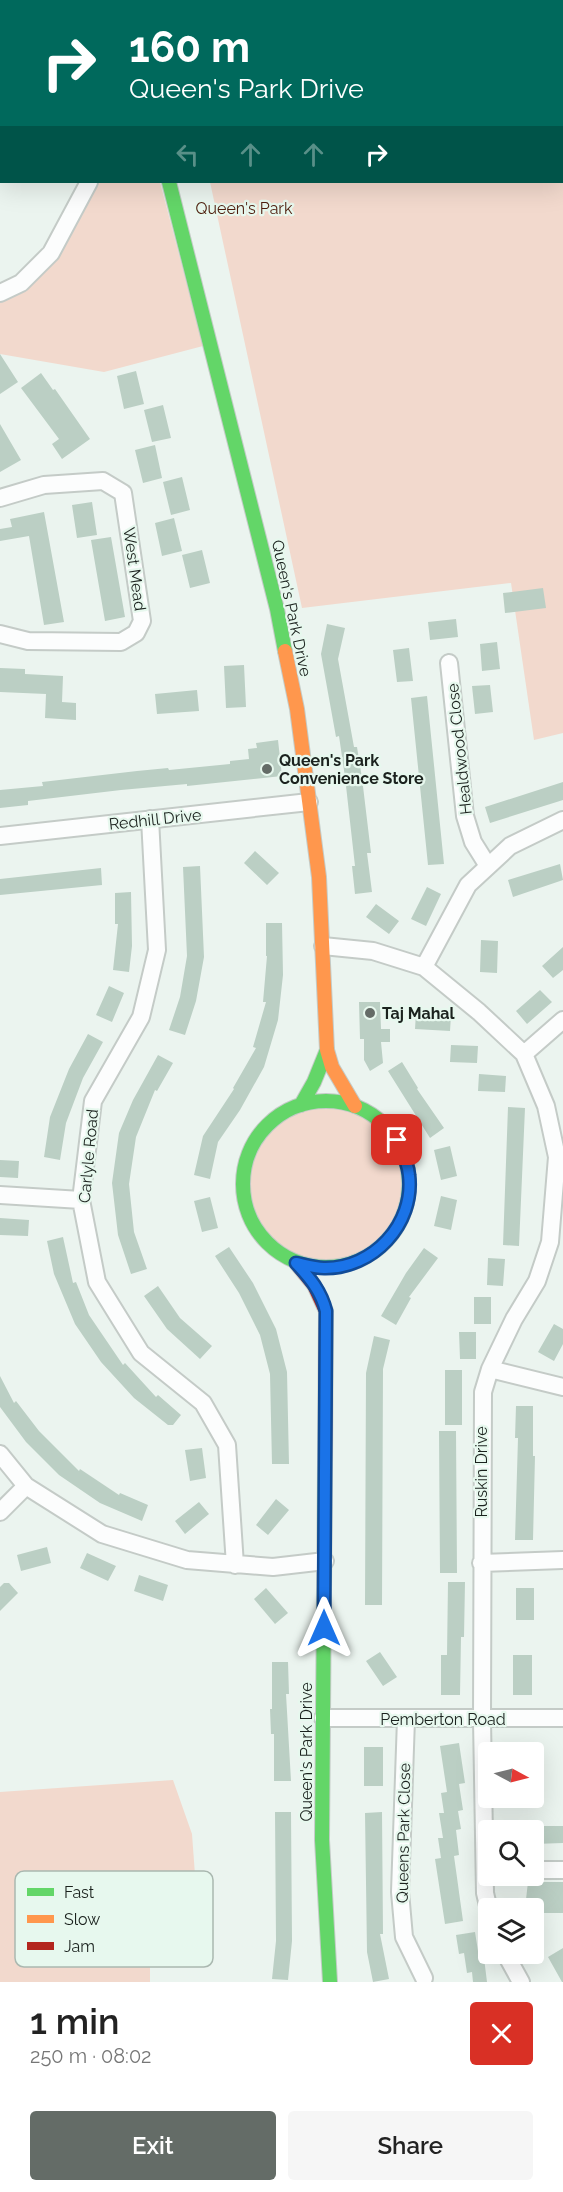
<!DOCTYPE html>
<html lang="en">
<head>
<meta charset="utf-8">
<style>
	:root { --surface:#fff; --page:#f6f6f6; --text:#222; --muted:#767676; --accent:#646c67 }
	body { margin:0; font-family:Raleway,sans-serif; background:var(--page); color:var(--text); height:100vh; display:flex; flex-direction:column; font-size:22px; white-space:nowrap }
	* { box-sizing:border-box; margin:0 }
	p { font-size:20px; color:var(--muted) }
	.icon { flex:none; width:33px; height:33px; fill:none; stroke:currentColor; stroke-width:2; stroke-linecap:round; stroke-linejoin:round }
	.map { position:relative; height:1982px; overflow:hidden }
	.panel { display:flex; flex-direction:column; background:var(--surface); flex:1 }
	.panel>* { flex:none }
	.hud { position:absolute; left:0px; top:0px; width:564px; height:183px; box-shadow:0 6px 24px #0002; background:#00695c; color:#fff; overflow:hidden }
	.needle { width:39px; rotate:97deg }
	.fabs { position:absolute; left:478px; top:1742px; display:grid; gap:12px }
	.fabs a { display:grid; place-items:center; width:66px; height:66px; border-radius:6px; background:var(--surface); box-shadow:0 6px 24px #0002; font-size:30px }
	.pin { position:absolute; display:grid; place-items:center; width:51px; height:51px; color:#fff; margin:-26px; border-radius:12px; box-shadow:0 3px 9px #0006 }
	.me { position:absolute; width:66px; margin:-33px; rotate:0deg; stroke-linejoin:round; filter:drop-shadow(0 0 4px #0008) }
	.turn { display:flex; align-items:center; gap:21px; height:126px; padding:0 30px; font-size:27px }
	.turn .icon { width:78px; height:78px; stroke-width:2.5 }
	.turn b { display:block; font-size:42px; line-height:51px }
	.lanes { display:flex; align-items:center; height:57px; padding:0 30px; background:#0003; justify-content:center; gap:30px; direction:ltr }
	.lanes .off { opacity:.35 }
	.round { display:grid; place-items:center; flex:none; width:63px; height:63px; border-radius:6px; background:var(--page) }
	.head { display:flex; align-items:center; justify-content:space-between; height:102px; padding:0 30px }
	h1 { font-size:36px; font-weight:600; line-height:45px }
	.action { display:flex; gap:12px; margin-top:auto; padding:12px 30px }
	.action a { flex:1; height:69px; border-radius:6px; background:var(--accent); color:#fff; font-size:24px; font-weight:600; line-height:69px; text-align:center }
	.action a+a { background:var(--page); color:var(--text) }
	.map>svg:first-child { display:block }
	.green { fill:#f2d9cd }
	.building { fill:#bbcfc4 }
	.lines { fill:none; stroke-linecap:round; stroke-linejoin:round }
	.street-casing { stroke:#c4cbc7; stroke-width:20 }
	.fast-casing { stroke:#c4cbc7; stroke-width:16 }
	.slow-casing { stroke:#c4cbc7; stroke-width:16 }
	.jam-casing { stroke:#c4cbc7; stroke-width:16 }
	.street { stroke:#fcfdfd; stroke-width:16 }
	.fast { stroke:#63d668; stroke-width:14 }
	.slow { stroke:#ff974d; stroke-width:14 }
	.jam { stroke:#b3261e; stroke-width:14 }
	.route-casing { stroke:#114b97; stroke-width:15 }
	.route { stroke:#1a73e8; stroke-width:10 }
	.poi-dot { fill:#646c67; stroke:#e7f8ee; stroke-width:2 }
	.labels { text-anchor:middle; stroke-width:4.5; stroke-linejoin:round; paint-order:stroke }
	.park-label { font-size:16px; fill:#4f1e0e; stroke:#e7f8ee }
	.street-label { font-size:16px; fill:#1b221e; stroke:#e7f8ee }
	.poi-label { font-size:16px; font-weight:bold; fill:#1b221e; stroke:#e7f8ee; text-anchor:start }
	.key { fill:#e7f8ee; stroke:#aab8b0; stroke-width:1.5 }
	.key-label { font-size:16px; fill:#1b221e }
</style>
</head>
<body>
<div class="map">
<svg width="563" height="1982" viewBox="0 0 563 1982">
	<rect width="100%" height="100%" fill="#ebf4ef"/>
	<path class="green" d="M185 0H563V733L534 740 511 583 302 608 210 182H562V2H180Z
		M85 182H160L203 346 104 372 0 354V289L3 293 54 244Z
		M250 1184a76 76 0 1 1 152 0a76 76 0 1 1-152 0Z
		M173 1780 192 1834 195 1875V1927L187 1943 174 1955 150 1954V1982H0V1792Z"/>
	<path class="building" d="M0 354 18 382 0 394Z
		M136 371 144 404 124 409 117 376Z
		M41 373 53 390 55 389 90 439 62 459 52 444 59 439 21 388Z
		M163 405 171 438 152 442 144 410Z
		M0 424 21 460 0 472Z
		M155 445 162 478 143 483 135 450Z
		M182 477 190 510 171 515 163 482Z
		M92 502 97 535 77 538 72 505Z
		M44 512 64 622 44 625 29 536 0 541V529L12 527 10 519Z
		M174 518 182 551 162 556 155 523Z
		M111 537 125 617 105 621 91 540Z
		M202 550 210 583 190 588 182 555Z
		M543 588 546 608 505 613 503 593Z
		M456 619 458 637 430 640 428 622Z
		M327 624 345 628 338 659 354 747H357L362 778 371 853H367L372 892 355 894 352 866H355L345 777 339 736 336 737 321 654Z
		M497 642 500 669 482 671 480 644Z
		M409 648 413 681 397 682 393 650Z
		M244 665 246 707 226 708 224 666Z
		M0 668 25 669V674L63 676 62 702 76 703V720L45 718 46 694 0 692Z
		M490 685 493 712 475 714 472 686Z
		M197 690 199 711 157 714 155 694Z
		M427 696 444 864 428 865 411 698Z
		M278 740 282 776 187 786V784L121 790 28 801V805L0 808V790L43 786 42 782 137 771 168 768 169 770 230 764V761L249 759 248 749 257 748 256 743Z
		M563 782V800L490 823 485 807Z
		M255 851 279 873 267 885 244 863Z
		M560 864 563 880 513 897 508 880Z
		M200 866 204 957 196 1001 185 1035 169 1030 180 997 187 956 183 867Z
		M101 868 102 885 0 895V879Z
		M427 887 441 894 426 926 411 919Z
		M131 892 132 946 129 972 113 970 118 924H115V893Z
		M376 904 399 921 389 934 366 917Z
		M266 923H282L283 975 278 1020 264 1067 240 1110 218 1142 210 1179 194 1175 203 1136 234 1089 233 1088 256 1048 253 1047 266 1002H263L267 956H266Z
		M481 940 498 941 497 973 480 972Z
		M563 947V970L553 978 542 966Z
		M109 986 124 993 112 1022 96 1015Z
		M540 990 552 1002 527 1024 516 1011Z
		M359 1002H380L381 1029H390V1042H381L383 1063 370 1071 364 1060V1039H360Z
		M416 1013 451 1015 450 1031 415 1029Z
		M88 1034 103 1042 83 1078 66 1123 60 1160 44 1157 50 1117 69 1069Z
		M451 1045 478 1046 477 1063 450 1062Z
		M158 1055 173 1063 157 1091 155 1090 136 1137 129 1184 134 1232 147 1269 131 1274 118 1235 112 1183 119 1133 133 1100Z
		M402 1062 418 1088 417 1089 444 1128 430 1138 388 1071Z
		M479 1074 506 1076 505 1092 478 1091Z
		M508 1107 525 1108 519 1246 503 1245Z
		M450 1146 457 1176 441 1180 434 1150Z
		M0 1160 19 1161 18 1178 0 1177Z
		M441 1196 457 1200 451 1230 434 1226Z
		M210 1197 218 1228 202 1232 194 1201Z
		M0 1218 29 1220 28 1236 0 1235Z
		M63 1237 73 1283 76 1282 89 1315 123 1365 125 1363 156 1397 158 1395 181 1415 173 1425H168L134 1398 101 1362 75 1324 54 1274 47 1241Z
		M229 1247 253 1283 276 1329 287 1372 289 1464H272L270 1374 260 1335 239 1293 215 1256Z
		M424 1248 438 1258 409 1297 411 1298 396 1325 381 1316 406 1273Z
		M488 1258 505 1259 503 1286 487 1285Z
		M158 1286 180 1318 212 1346 200 1359 167 1329 144 1296Z
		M474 1297H491V1324H474Z
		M554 1324 563 1329V1344L554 1361 538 1352Z
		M459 1332H476V1359H460Z
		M374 1336 390 1340 383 1369 382 1605H365L366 1373Z
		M445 1370H462V1425H445Z
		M0 1376 14 1403 16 1401 39 1431 79 1471 80 1469 119 1495 120 1493 148 1505 142 1521 100 1503 59 1475 26 1442 0 1407Z
		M516 1406H533V1456H535L533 1540H515L518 1438H515Z
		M439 1431H456L457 1573H440Z
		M202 1448 206 1478 190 1481 185 1450Z
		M276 1499 289 1510 268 1535 256 1525Z
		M199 1502 209 1514 185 1534 175 1521Z
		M47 1547 51 1563 21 1571 17 1555Z
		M87 1553 116 1566 108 1581 80 1568Z
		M139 1575 168 1585 163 1601 134 1591Z
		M448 1582H465L464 1637H461L460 1695H441V1655H447Z
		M4 1583H9L18 1593 0 1611V1587Z
		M266 1588 288 1613 275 1624 254 1599Z
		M516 1588H534V1620H516Z
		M380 1652 397 1677 383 1686 366 1661Z
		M513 1655H532V1695H513Z
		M272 1662H288L289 1694H286L291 1781H274V1734H271L270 1709H272Z
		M459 1743 465 1783 459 1784 463 1810 458 1811 461 1829 456 1830 459 1855 454 1856 463 1921 445 1924 435 1859 441 1858 438 1838H443L439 1813H444L441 1793 447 1792 440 1746Z
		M364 1747H383V1786H364Z
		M275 1812H291L292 1941 288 1980 272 1979 276 1941Z
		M382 1812 383 1934H380L389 1979 373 1982 367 1952 365 1813Z
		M534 1826H563V1843L534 1844Z
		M528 1882H563V1913H534V1908H525Z
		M475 1932 478 1951 483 1950 487 1982H473L472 1972 467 1973 464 1953 459 1954 456 1935Z
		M563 1948V1982H562L548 1957Z"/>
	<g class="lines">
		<defs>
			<path id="street" d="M0 293 21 283 51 253 89 182
				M0 498 44 485 103 481 123 493 142 621 136 633 121 642 28 641 0 634
				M449 663 465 816 473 842 488 866
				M150 819 157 950 141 1017 93 1101 81 1200 97 1282 141 1353 203 1403 227 1445 235 1565
				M0 836 309 802
				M323 946 373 951 424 967 479 1012 524 1054 546 1106 557 1157 550 1242 537 1281 514 1319 490 1369 483 1392 482 1720 485 1893 489 1910
				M424 967 468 885 510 846 563 820
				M524 1054 563 1020
				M0 1195 81 1200
				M490 1369 563 1387
				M0 1454 26 1486 102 1534 187 1560 273 1567 325 1561
				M0 1512 26 1486
				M481 1563 563 1560
				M323 1718H563
				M406 1719 400 1892 404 1937 424 1978
				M534 1870H563
				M505 1953 521 1982"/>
			<path id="fast" d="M122 0V2
				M169 182 277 609 285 651
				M243 1184a83 83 0 1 1 166 0a83 83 0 1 1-166 0Z
				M301 1105 314 1082 327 1050
				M325 1464 322 1840 330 1982"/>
			<path id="slow" d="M285 651 297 709 319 877 327 1050 332 1067 355 1106"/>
			<path id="jam" d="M296 1263 314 1285 326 1311 325 1464"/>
		</defs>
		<use href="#street" class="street-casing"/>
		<use href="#fast" class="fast-casing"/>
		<use href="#slow" class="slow-casing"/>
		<use href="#jam" class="jam-casing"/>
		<use href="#street" class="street"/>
		<use href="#fast" class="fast"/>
		<use href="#slow" class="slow"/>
		<use href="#jam" class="jam"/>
	</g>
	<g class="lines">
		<defs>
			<path id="route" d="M324 1628 326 1311C321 1291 310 1278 296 1263 305 1265 315 1268 324 1268 373 1269 415 1224 409 1175 408 1163 402 1151 397 1140"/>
		</defs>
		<use href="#route" class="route-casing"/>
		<use href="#route" class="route"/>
	</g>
	<g class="poi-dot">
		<circle cx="267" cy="769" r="6"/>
		<circle cx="370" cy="1013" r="6"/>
	</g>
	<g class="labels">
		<g class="park-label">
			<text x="244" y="214">Queen's Park</text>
		</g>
		<g class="street-label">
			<text transform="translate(135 569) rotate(82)" y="6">West Mead</text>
			<text transform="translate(292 608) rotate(78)" y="6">Queen's Park Drive</text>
			<text transform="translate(459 749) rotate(-96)" y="6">Healdwood Close</text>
			<text transform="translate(155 819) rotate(-6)" y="6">Redhill Drive</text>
			<text transform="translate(88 1156) rotate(-85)" y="6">Carlyle Road</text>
			<text transform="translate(481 1472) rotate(-90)" y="6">Ruskin Drive</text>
			<text x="443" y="1725">Pemberton Road</text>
			<text transform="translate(306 1752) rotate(-90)" y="6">Queen's Park Drive</text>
			<text transform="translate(403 1833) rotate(-89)" y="6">Queens Park Close</text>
		</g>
		<g class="poi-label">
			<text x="279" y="766">Queen's Park<tspan x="279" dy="18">Convenience Store</tspan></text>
			<text x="382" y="1019">Taj Mahal</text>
		</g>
	</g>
	<rect x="15" y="1871" width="198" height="96" rx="9" class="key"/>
	<rect x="27" y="1888" width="27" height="8" fill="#63d668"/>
	<rect x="27" y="1915" width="27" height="8" fill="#ff974d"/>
	<rect x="27" y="1942" width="27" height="8" fill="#b3261e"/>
	<g class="key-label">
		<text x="64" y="1898">Fast</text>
		<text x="64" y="1925">Slow</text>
		<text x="64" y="1952">Jam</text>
	</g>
</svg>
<div class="fabs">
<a><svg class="needle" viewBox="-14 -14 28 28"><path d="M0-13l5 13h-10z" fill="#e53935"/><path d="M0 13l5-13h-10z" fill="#767676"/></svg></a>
<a><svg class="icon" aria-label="search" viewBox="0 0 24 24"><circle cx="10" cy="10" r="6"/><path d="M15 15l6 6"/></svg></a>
<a><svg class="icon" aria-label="layers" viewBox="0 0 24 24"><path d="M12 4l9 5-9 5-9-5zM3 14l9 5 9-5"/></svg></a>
</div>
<div class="pin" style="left:397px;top:1140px;background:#d93025"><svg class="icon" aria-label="arrive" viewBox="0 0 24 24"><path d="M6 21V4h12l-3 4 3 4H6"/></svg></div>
<svg class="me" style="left:324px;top:1628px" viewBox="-20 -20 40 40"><path d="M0-17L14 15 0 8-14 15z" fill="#1a73e8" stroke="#fff" stroke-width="4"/></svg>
<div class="hud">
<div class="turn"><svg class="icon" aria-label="right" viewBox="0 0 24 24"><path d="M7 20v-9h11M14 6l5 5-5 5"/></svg><div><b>160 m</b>Queen's Park Drive</div></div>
<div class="lanes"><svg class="icon off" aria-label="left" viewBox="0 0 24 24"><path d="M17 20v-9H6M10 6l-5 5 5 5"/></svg><svg class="icon off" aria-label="ahead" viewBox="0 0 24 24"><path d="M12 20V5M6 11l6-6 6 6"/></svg><svg class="icon off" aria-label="ahead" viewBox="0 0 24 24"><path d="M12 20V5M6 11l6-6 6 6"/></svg><svg class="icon" aria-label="right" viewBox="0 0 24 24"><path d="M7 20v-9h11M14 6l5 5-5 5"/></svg></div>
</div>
</div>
<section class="panel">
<div class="head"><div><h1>1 min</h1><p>250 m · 08:02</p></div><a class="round" style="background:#d93025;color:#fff"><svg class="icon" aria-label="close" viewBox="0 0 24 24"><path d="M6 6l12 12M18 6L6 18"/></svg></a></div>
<div class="action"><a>Exit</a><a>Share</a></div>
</section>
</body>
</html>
